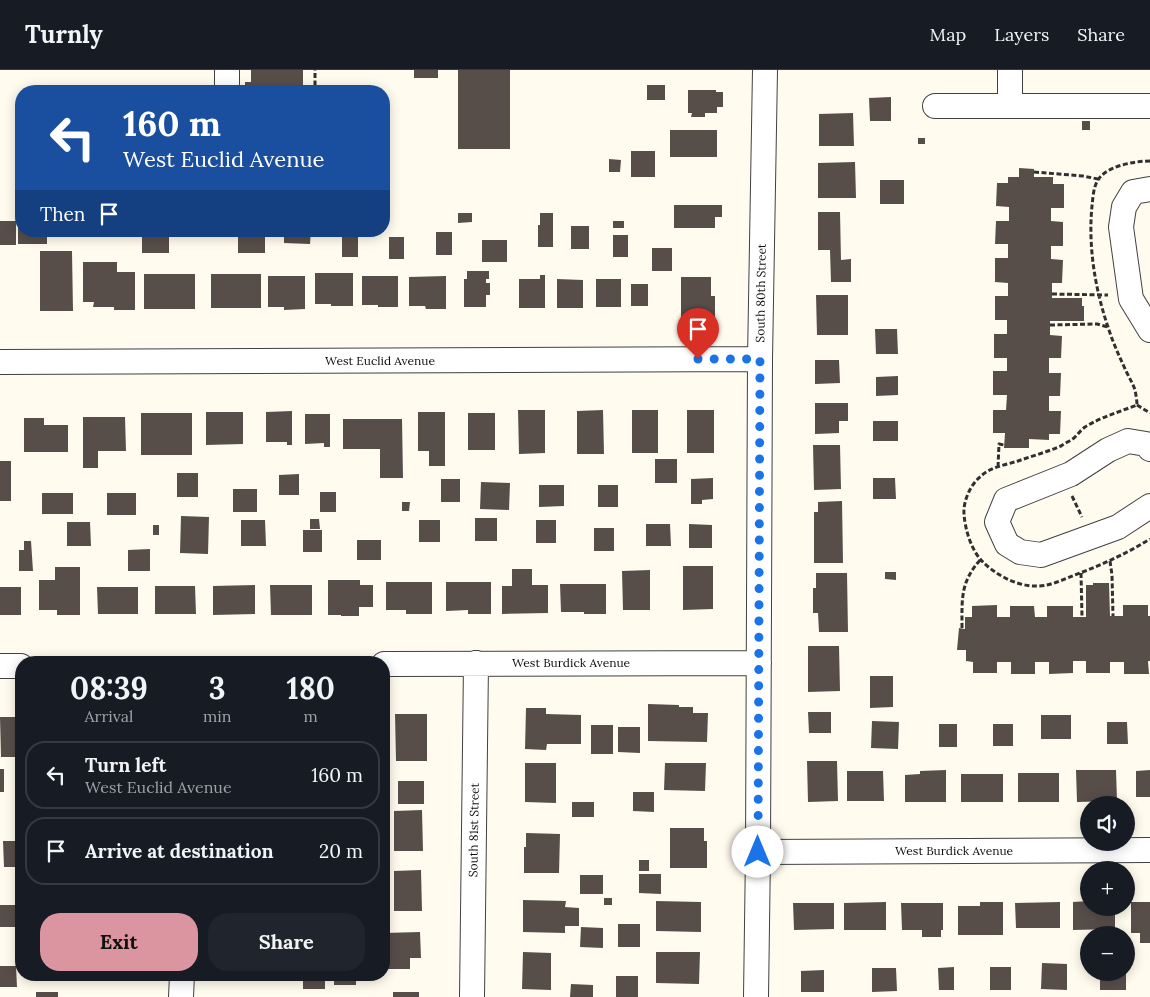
<!DOCTYPE html>
<html lang="en">
<head>
<meta charset="utf-8">
<style>
	:root { --surface:#171b24; --page:#20242c; --text:#f1f3f6; --muted:#9ea1a6; --line:#363941; --accent:#db95a0 }
	body { margin:0; font-family:Lora,serif; background:var(--page); color:var(--text); height:100vh; display:flex; flex-direction:column; font-size:19px; white-space:nowrap }
	* { box-sizing:border-box; margin:0 }
	p { font-size:16px; color:var(--muted) }
	.icon { flex:none; width:28px; height:28px; fill:none; stroke:currentColor; stroke-width:2; stroke-linecap:round; stroke-linejoin:round }
	.map { position:relative; flex:1; overflow:hidden }
	.details { position:absolute; left:15px; top:586px; width:375px; height:325px; display:flex; flex-direction:column; background:var(--surface); border-radius:20px; box-shadow:0 2px 12px #0003 }
	.details>* { flex:none }
	.top-card { position:absolute; left:15px; top:15px; width:375px; height:152px; border-radius:20px; box-shadow:0 2px 12px #0003; background:#1a4fa0; color:#fff; overflow:hidden }
	.buttons { position:absolute; left:1080px; top:726px; display:grid; gap:10px }
	.buttons a { display:grid; place-items:center; width:55px; height:55px; border-radius:50%; background:var(--surface); box-shadow:0 2px 12px #0003; font-size:25px }
	.pin { position:absolute; display:grid; place-items:center; width:42px; height:42px; color:#fff; margin:-51px -21px; border-radius:50% 50% 50% 0; rotate:-45deg; box-shadow:0 0 5px #0007 }
	.pin .icon { rotate:45deg }
	.me { position:absolute; width:55px; margin:-28px; rotate:0deg; stroke-linejoin:round; filter:drop-shadow(0 0 4px #0008) }
	.turn { display:flex; align-items:center; gap:18px; height:105px; padding:0 25px; font-size:22px }
	.turn .icon { width:65px; height:65px; stroke-width:2.5 }
	.turn b { display:block; font-size:35px; line-height:42px }
	.then { display:flex; align-items:center; height:48px; padding:0 25px; background:#0003; gap:10px; font-size:19px }
	.eta { display:flex; justify-content:space-evenly; align-items:center; height:85px; text-align:center }
	.eta b { font-size:30px; font-weight:800; line-height:35px }
	.primary-button { display:flex; gap:10px; margin-top:auto; padding:10px 25px }
	.primary-button a { flex:1; height:58px; border-radius:20px; background:var(--accent); color:#111; font-size:20px; font-weight:800; line-height:58px; text-align:center }
	.primary-button a+a { background:var(--page); color:var(--text) }
	ul { padding:0; list-style:none }
	li { display:flex; align-items:center; gap:15px; height:68px; margin:0 10px 8px; padding:0 15px; border:2px solid var(--line); border-radius:20px }
	li div { flex:1 }
	li b { display:block; font-size:19px }
	li em { font-style:normal }
	header { display:flex; align-items:center; gap:30px; box-sizing:border-box; height:70px; padding:0 25px; background:var(--surface); border-bottom:1px solid var(--line) }
	header strong { font-size:24px }
	nav { display:flex; gap:28px; margin-inline-start:auto; font-size:18px }
	.map>svg:first-child { display:block }
	.building { fill:#574e4a }
	.lines { fill:none; stroke-linecap:round; stroke-linejoin:round }
	.minor-casing { stroke:#414141; stroke-width:26 }
	.path { stroke:#303030; stroke-width:3; stroke-dasharray:5 2.5; stroke-linecap:butt }
	.minor { stroke:#fff; stroke-width:24 }
	.route { stroke:#1a73e8; stroke-width:9; stroke-dasharray:0 16.2 }
	.labels { text-anchor:middle; stroke-width:5; stroke-linejoin:round; paint-order:stroke }
	.street-label { font-size:12px; fill:#0e0e0e; stroke:#fff }
</style>
</head>
<body>
<header>
<strong>Turnly</strong>
<nav><a>Map</a><a>Layers</a><a>Share</a></nav>
</header>
<div class="map">
<svg width="1150" height="927" viewBox="0 0 1150 927">
	<rect width="100%" height="100%" fill="#fffbee"/>
	<path class="building" d="M251 0H303V16H297V21H245V12H251Z
		M414 0H438V8H414Z
		M458 0H510V79H458Z
		M647 15H665V30H647Z
		M688 20H716V22H723V37H717V43H705V47H691L692 43H688Z
		M891 27V51H870L869 28Z
		M853 43 854 76H819V44Z
		M1082 51H1090V60H1082Z
		M670 60H717V87H670Z
		M918 68H925V74H918Z
		M631 81H655V107H631Z
		M609 89 621 90 620 102H609Z
		M855 92 856 128H818V93Z
		M1019 98 1034 99V107H1053V114H1064V138H1051V151L1063 152V176H1051V189L1063 190 1062 213H1052V228H1082V236H1084V251H1050V265L1062 266 1061 288H1049V303H1061L1060 326H1049V341H1061L1060 364H1049V370L1029 369V378H1004L1005 363H993V340H1006L1007 325H993V301H1007V288H994V264H1007V250H995V226H1008V213L995 212V188H1008V174H995L996 151H1009V137L996 136 997 113H1008V107H1019Z
		M880 110H904V134H880Z
		M674 135H722V147H715V158H674Z
		M818 142H840L841 190 851 189V212H831L830 180H818Z
		M458 143H472V152L458 153Z
		M540 143H553V177H538V155H540Z
		M0 151H16V175H0Z
		M18 151H21V161H47V174H18Z
		M613 151H624V158H613Z
		M571 156H589V179H571Z
		M142 161H169V183H142Z
		M238 161H265V183H238Z
		M284 161H311L310 174 284 173Z
		M436 162H452V185H436Z
		M342 165H358V187H342Z
		M613 165H628V187H613Z
		M389 167H404V189H389Z
		M482 170H507V192H482Z
		M652 178H672V201H652Z
		M40 181H72L73 241H40Z
		M83 192H117V202H135V240H114V237H93L94 232H83Z
		M467 201H489V209H486V213H490V225H486V237H464V209H467Z
		M315 203H353V236H331V234H315Z
		M144 204H195V239H144Z
		M211 204H261V238H211Z
		M540 205H545V238H519V209H540Z
		M268 206H305V239L284 240V237H268Z
		M362 206H398V237H378V235H362Z
		M446 206V239H426L425 236H409V207Z
		M681 207H711V226H715V251L681 252Z
		M557 209 583 210V238H557Z
		M596 209H621V237H596Z
		M631 214H648V236H631Z
		M816 225H848V265H817Z
		M875 259H897L898 284H876Z
		M815 290H839L840 313 815 314Z
		M898 306V325L876 326V307Z
		M815 333H848V351H839V363L815 364Z
		M518 340H545V383L519 384Z
		M603 340 604 384H577V341Z
		M632 340H658V383H632Z
		M687 340H714V383H687Z
		M292 341V375H287V372H266V342Z
		M206 342H243V374L206 375Z
		M418 342H445V396H429V381H418Z
		M141 343H192V385H141Z
		M468 343H495V380H468Z
		M305 344H330V377H324V373L305 374Z
		M83 347H125L126 381H98V398H83Z
		M24 348H44V355H68V382H24Z
		M343 349H402L403 408H380V379H343Z
		M873 351H898V371H873Z
		M813 375H840L841 419 814 420Z
		M655 389H677V413H655Z
		M0 391H11V431H0Z
		M177 403H198V427H177Z
		M299 404V425H279V405Z
		M713 408V429L702 430V434H691V409Z
		M873 408H895L896 429H873Z
		M441 409H460V432H441Z
		M481 412 510 413 509 440 480 439Z
		M539 415H564V436L539 437Z
		M598 415H618V437H598Z
		M233 419H257V442H233Z
		M320 422H336V442H320Z
		M42 423H73V444H42Z
		M107 423H136V445H107Z
		M842 431 843 493H814V442H818V432Z
		M402 432H410L409 441H402Z
		M181 446 209 447 208 484 180 483Z
		M475 448H497V471H475Z
		M310 449H319L320 459H310Z
		M241 450H265L266 476H241Z
		M419 450H440V472H419Z
		M536 450H556V473H536Z
		M67 452H90L91 476H67Z
		M646 454H670L671 476H646Z
		M689 454 712 455V478H689Z
		M153 455H159V465H153Z
		M594 458H614V481H594Z
		M303 460H322V482H303Z
		M357 470H381V490H357Z
		M24 471H31L33 501H19V480H24Z
		M150 479V501H128V480Z
		M683 496H713V539L683 540Z
		M55 497H80V545H57V540H39V510H55Z
		M512 499H532V515H548V543L502 544V516H512Z
		M650 500V540H623L622 501Z
		M885 502H896V510L885 509Z
		M816 503H847L848 562H819L818 543H813V518H816Z
		M328 510H360V515H373V537H359V546H341V545H328Z
		M386 512H432V544H406V540H386Z
		M446 512H491V544H468V540L446 541Z
		M1093 513H1109L1110 546H1123V535H1148V546H1150V591H1148L1149 604H1124V592H1110V603H1086V591H1073V603L1049 604V592H1035V604H1011V592H997V603H973V592L966 591V580H957L959 558 965 559V547H972V536L997 535V547H1010V536H1034L1035 547H1047V536H1073V547H1086V515H1093Z
		M560 514H606V544H584V542H561Z
		M255 515V544L213 545V516Z
		M270 515H312V545H271Z
		M155 516H195L196 544H155Z
		M0 517H21V545H0Z
		M97 517H138V544H98Z
		M808 576H839L840 621 808 622Z
		M870 606H893V637L870 638Z
		M648 634 679 635V637H693V643H708L707 672 648 671Z
		M526 638H546V644L581 645V674H547L546 680 525 679Z
		M808 642H831V663H809Z
		M395 644H427V691H396Z
		M1041 645H1071V669H1041Z
		M0 647H21V687H1Z
		M872 651 899 652 898 679 871 678Z
		M1107 652H1127L1128 674H1107Z
		M939 654H957V677H939Z
		M993 654H1013V676H993Z
		M591 655H613V684H591Z
		M618 657H640V683L618 682Z
		M384 680H387V704H384Z
		M807 691H837L838 731 808 732Z
		M525 693H556V733L525 732Z
		M665 693H706L705 721 664 720Z
		M0 699H4V722H0Z
		M946 700V732H905V705L920 704V701Z
		M1076 700H1116L1117 731 1077 732Z
		M1150 700V727H1136V701Z
		M847 701H883L884 731H847Z
		M1018 703H1059V732H1018Z
		M961 704H1003V732H961Z
		M398 711H424V734H398Z
		M633 722H654V742L633 741Z
		M572 732H594V747H572Z
		M422 740 423 781H394V741Z
		M670 758H704V771H707V798H670Z
		M526 763 560 764 559 803H524V777H526Z
		M3 771H21V797H4Z
		M639 790H649V801H639Z
		M421 800 422 841H394V801Z
		M639 804H661V824L639 823Z
		M580 805H603V824H580Z
		M604 828H612V835H604Z
		M523 830 566 831 565 837 579 838V856H565V863L523 862Z
		M656 831 701 832V862L656 861Z
		M1089 831V838H1115V859L1073 860V832Z
		M886 832V860H844V833Z
		M980 832H1003V865H958V836H980Z
		M1060 832V858H1016L1015 833Z
		M1131 832H1150V873H1140V863H1131Z
		M793 833H834V859L794 860Z
		M901 833H943V860H941V867H922V860H902Z
		M0 835H21V857H0Z
		M618 854H640V877H618Z
		M581 857 603 858V878L580 877Z
		M420 862 421 888H410V899H384V863Z
		M523 882 551 883V920L522 919Z
		M656 882H700L699 914 656 913Z
		M1042 893 1067 894V920L1041 919Z
		M0 896H16L17 917H0Z
		M954 897V920H939L938 898Z
		M990 897H1011V920H990Z
		M872 898H896L897 921 872 922Z
		M824 900V922H801V901Z
		M1100 902H1126V920H1100Z
		M60 905H97V910H60Z
		M303 905H325V919H303Z
		M334 905H356V915H334Z
		M616 906H638V927H616Z
		M571 914 593 915V927H570Z
		M36 922H58V927H36Z
		M393 922H419V927H393Z"/>
	<g class="lines">
		<defs>
			<path id="minor" d="M1010 0V36
				M227 21V0
				M935 36H1150
				M1150 119 1133 122 1124 137 1121 157 1131 229 1150 260
				M0 292 760 289
				M1150 379 1146 374 1128 371 1108 380 1071 404 1006 430 997 452 1007 474 1020 482 1041 485 1118 457 1150 436
				M384 594 759 593
				M0 596H21
				M758 782 1150 780
				M181 927 182 905
				M472 927 476 593
				M756 927 758 782 760 289 765 0"/>
		</defs>
		<use href="#minor" class="minor-casing"/>
		<path class="path" d="M310 21 315 16V0
			M1150 91C1135 91 1106 96 1098 110 1093 118 1093 128 1092 136 1088 176 1095 219 1108 257 1113 273 1120 288 1127 303 1130 309 1133 314 1135 320 1136 325 1137 331 1137 335 1119 342 1101 347 1085 357 1081 360 1078 364 1074 368 1070 371 1065 373 1061 376 1047 382 1032 386 1018 391 1005 395 990 397 980 407 970 415 963 432 964 444 965 459 971 479 981 490 994 504 1016 516 1035 516 1048 517 1062 510 1075 505 1101 495 1126 484 1150 469
			M1034 102 1083 106 1098 109
			M1052 224 1108 225
			M1050 255 1097 254 1108 257
			M1137 335 1150 343
			M998 397 999 374 1004 375
			M1072 426 1082 447
			M1110 491 1112 505 1113 546
			M1081 503 1082 547
			M962 558C962 529 960 512 981 489"/>
		<use href="#minor" class="minor"/>
	</g>
	<g class="lines">
		<path class="route" d="M698 289H760L758 782"/>
	</g>
	<g class="labels">
		<g class="street-label">
			<text transform="translate(761 223) rotate(-89)" y="4">South 80th Street</text>
			<text x="380" y="295">West Euclid Avenue</text>
			<text x="571" y="597">West Burdick Avenue</text>
			<text transform="translate(474 760) rotate(-89)" y="4">South 81st Street</text>
			<text x="954" y="785">West Burdick Avenue</text>
		</g>
	</g>
</svg>
<div class="buttons">
<a><svg class="icon" aria-label="sound" viewBox="0 0 24 24"><path d="M4 9h4l5-4v14l-5-4H4zM17 9q2 3 0 6"/></svg></a>
<a>+</a>
<a>−</a>
</div>
<div class="pin" style="left:698px;top:289px;background:#d93025"><svg class="icon" aria-label="arrive" viewBox="0 0 24 24"><path d="M6 21V4h12l-3 4 3 4H6"/></svg></div>
<svg class="me" style="left:758px;top:782px" viewBox="-20 -20 40 40"><circle r="19" fill="#fff"/><path d="M0-13L10 11 0 6-10 11z" fill="#1a73e8"/></svg>
<div class="top-card">
<div class="turn"><svg class="icon" aria-label="left" viewBox="0 0 24 24"><path d="M17 20v-9H6M10 6l-5 5 5 5"/></svg><div><b>160 m</b>West Euclid Avenue</div></div>
<div class="then">Then<svg class="icon" aria-label="arrive" viewBox="0 0 24 24"><path d="M6 21V4h12l-3 4 3 4H6"/></svg></div>
</div>
<section class="details">
<div class="eta">
<div><b>08:39</b><p>Arrival</p></div>
<div><b>3</b><p>min</p></div>
<div><b>180</b><p>m</p></div>
</div>
<ul>
<li><svg class="icon" aria-label="left" viewBox="0 0 24 24"><path d="M17 20v-9H6M10 6l-5 5 5 5"/></svg><div><b>Turn left</b><p>West Euclid Avenue</p></div><em>160 m</em></li>
<li><svg class="icon" aria-label="arrive" viewBox="0 0 24 24"><path d="M6 21V4h12l-3 4 3 4H6"/></svg><div><b>Arrive at destination</b></div><em>20 m</em></li>
</ul>
<div class="primary-button"><a>Exit</a><a>Share</a></div>
</section>
</div>
</body>
</html>
